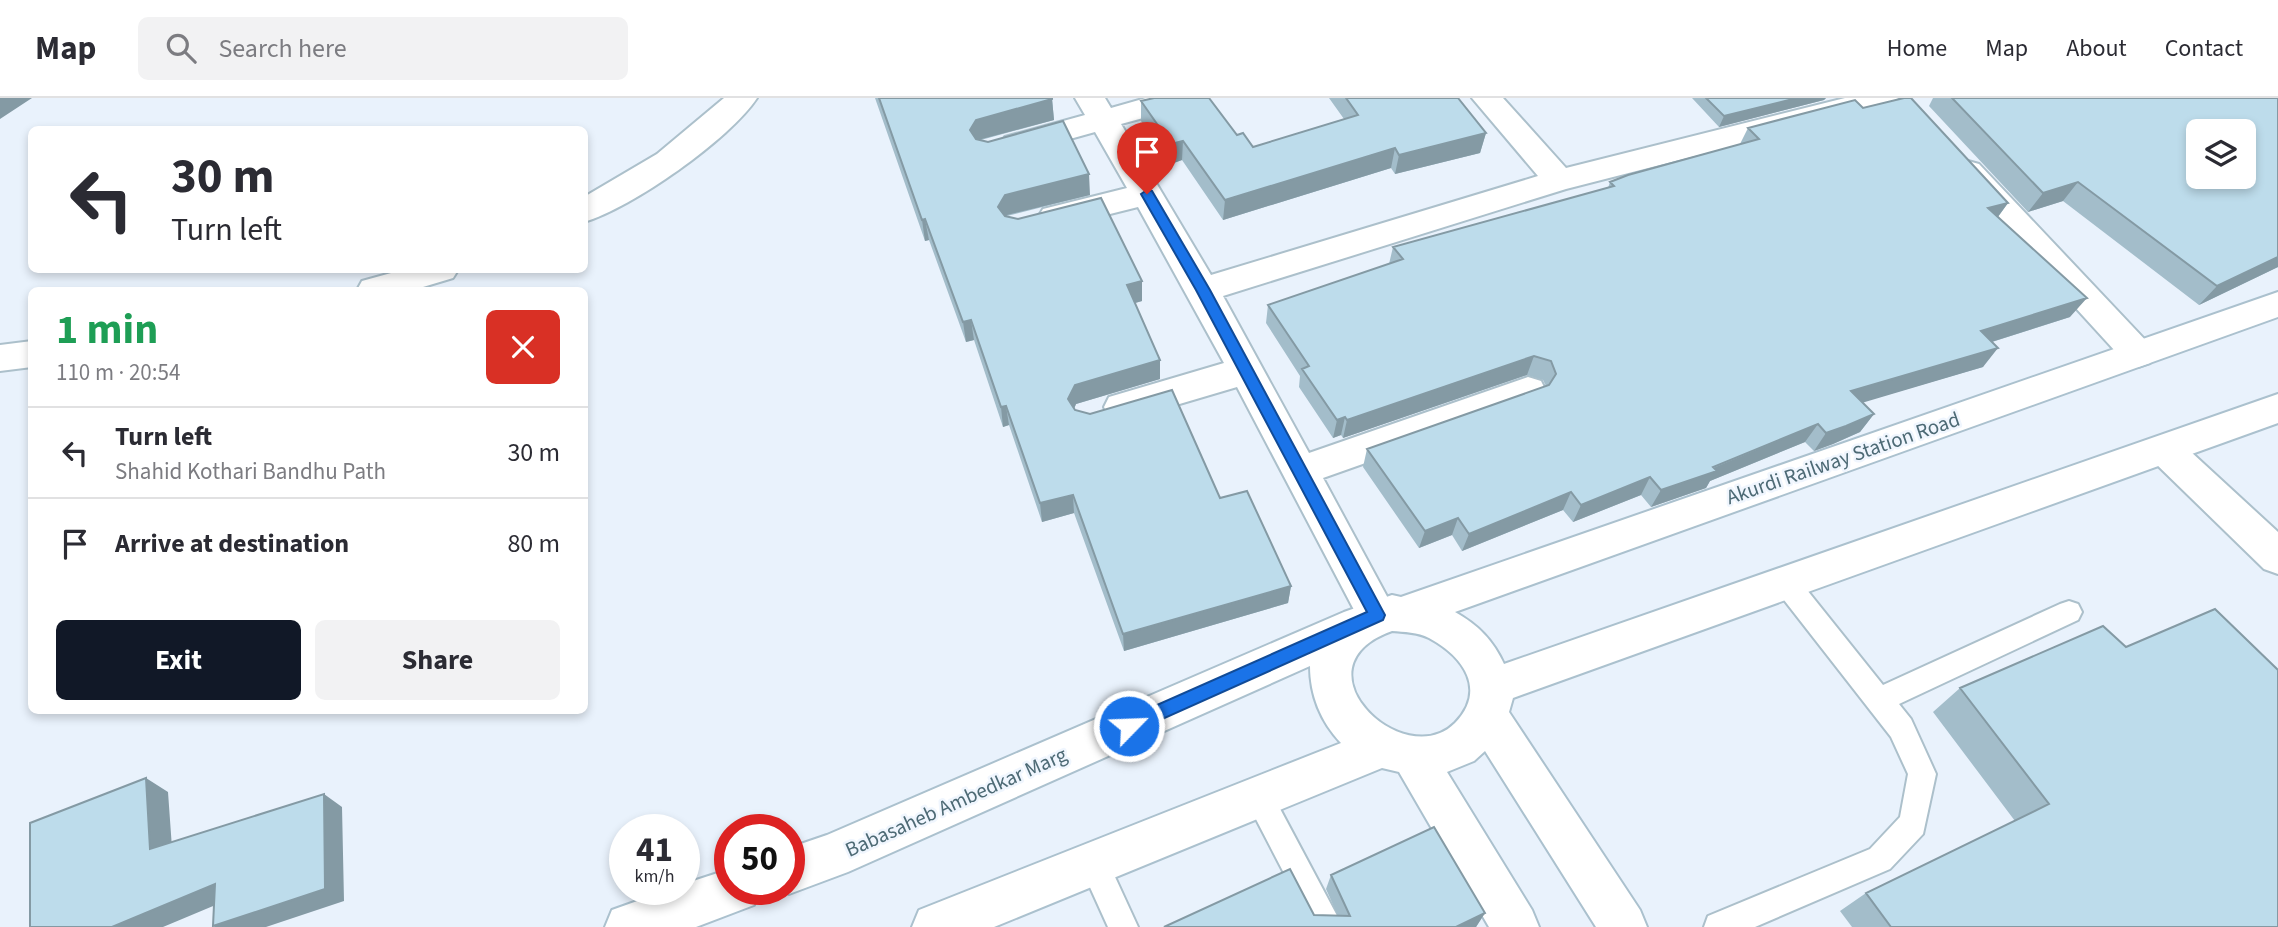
<!DOCTYPE html>
<html lang="en">
<head>
<meta charset="utf-8">
<style>
	:root { --surface:#fff; --page:#f2f2f3; --text:#2b2b33; --muted:#7c7c81; --line:#e1e1e2; --accent:#111827 }
	body { margin:0; font-family:"Source Sans 3",sans-serif; background:var(--page); color:var(--text); height:100vh; display:flex; flex-direction:column; font-size:26px; white-space:nowrap }
	* { box-sizing:border-box; margin:0 }
	p { font-size:23px; color:var(--muted) }
	.icon { flex:none; width:38px; height:38px; fill:none; stroke:currentColor; stroke-width:2; stroke-linecap:round; stroke-linejoin:round }
	.map { position:relative; flex:1; overflow:hidden }
	.sheet { position:absolute; left:28px; top:189px; width:560px; height:427px; display:flex; flex-direction:column; background:var(--surface); border-radius:10px; box-shadow:0 4px 10px #0003 }
	.sheet>* { flex:none }
	.guide { position:absolute; left:28px; top:28px; width:560px; height:147px; border-radius:10px; box-shadow:0 4px 10px #0003; background:#fff; color:var(--text); overflow:hidden }
	.fabs { position:absolute; left:2186px; top:21px; display:grid; gap:14px }
	.fabs a { display:grid; place-items:center; width:70px; height:70px; border-radius:10px; background:var(--surface); box-shadow:0 4px 10px #0003; font-size:35px }
	.speed { position:absolute; left:609px; top:716px; display:flex; gap:14px; font-size:35px; font-weight:700; text-align:center }
	.speed>* { display:grid; place-content:center; width:91px; height:91px; border-radius:50%; background:var(--surface); box-shadow:0 4px 10px #0003; line-height:1 }
	.speed small { font-size:18px; font-weight:400 }
	.speed .limit { border:10px solid #d22; background:#fff; color:#111 }
	.pin { position:absolute; display:grid; place-items:center; width:60px; height:60px; color:#fff; margin:-72px -30px; border-radius:50% 50% 50% 0; rotate:-45deg; box-shadow:0 0 7px #0007 }
	.pin .icon { rotate:45deg }
	.me { position:absolute; width:77px; margin:-38px; rotate:66deg; stroke-linejoin:round; filter:drop-shadow(0 0 5px #0008) }
	.turn { display:flex; align-items:center; gap:24px; height:147px; padding:0 28px; font-size:32px }
	.turn .icon { width:91px; height:91px; stroke-width:2.5 }
	.turn b { display:block; font-size:49px; line-height:60px }
	.round { display:grid; place-items:center; flex:none; width:74px; height:74px; border-radius:10px; background:var(--page) }
	.overview { display:flex; align-items:center; justify-content:space-between; height:119px; padding:0 28px }
	h1 { font-size:42px; font-weight:700; line-height:52px; color:#1e9e55 }
	.action { display:flex; gap:14px; margin-top:auto; padding:14px 28px }
	.action a { flex:1; height:80px; border-radius:10px; background:var(--accent); color:#fff; font-size:28px; font-weight:700; line-height:80px; text-align:center }
	.action a+a { background:var(--page); color:var(--text) }
	ul { padding:0; list-style:none }
	li { display:flex; align-items:center; gap:21px; height:91px; padding:0 28px; border-top:2px solid var(--line) }
	li div { flex:1 }
	li b { display:block; font-size:26px }
	li em { font-style:normal }
	header { display:flex; align-items:center; gap:42px; box-sizing:border-box; height:98px; padding:0 35px; background:var(--surface); border-bottom:2px solid var(--line) }
	header strong { font-size:33px }
	nav { display:flex; gap:38px; margin-inline-start:auto; font-size:24px }
	.search { width:490px; height:63px; background:var(--page); display:flex; align-items:center; gap:18px; box-sizing:border-box; padding:0 24px; border-radius:10px; color:var(--muted); font-size:26px }
	.map>svg:first-child { display:block }
	.lines { fill:none; stroke-linecap:round; stroke-linejoin:round }
	.service-casing { stroke:#acc0cb; stroke-width:4 }
	.minor-casing { stroke:#acc0cb; stroke-width:4 }
	.secondary-casing { stroke:#abc1ce; stroke-width:4 }
	.service { fill:#fff; fill-rule:evenodd }
	.minor { fill:#fff; fill-rule:evenodd }
	.secondary { fill:#fff; fill-rule:evenodd }
	.wall { fill:#a3bdca }
	.shaded-wall { fill:#849aa4 }
	.building { fill:#bddceb; stroke:#849aa4; stroke-width:2; fill-rule:evenodd }
	.route { fill:#1a73e8; stroke:#114b97; stroke-width:2 }
	.labels { text-anchor:middle; stroke-width:5; stroke-linejoin:round; paint-order:stroke }
	.street-label { font-size:21px; fill:#4d6a75; stroke:#f0f6fe }
</style>
</head>
<body>
<header>
<strong>Map</strong>
<div class="search"><svg class="icon" aria-label="search" viewBox="0 0 24 24"><circle cx="10" cy="10" r="6"/><path d="M15 15l6 6"/></svg>Search here</div>
<nav><a>Home</a><a>Map</a><a>About</a><a>Contact</a></nav>
</header>
<div class="map">
<svg width="2278" height="829" viewBox="0 0 2278 829">
	<rect width="100%" height="100%" fill="#e9f2fc"/>
	<g class="lines">
		<defs>
			<path id="service" d="M1786 474 1795 477 1883 587 2060 506 2069 503 2078 506 2082 514 2078 522 1899 606 1911 621 1936 676 1923 736 1890 771 1755 829H1704L1708 818 1870 751 1900 719 1908 676 1891 639 1777 493 1773 485 1777 477Z
				M1259 687 1269 690 1343 829H1312L1245 700 1249 690Z
				M1094 751 1104 755 1138 829H1108L1079 765 1084 755Z"/>
			<path id="minor" d="M724 0H757C730 41 632 110 584 124V99L657 56Z
				M1075 0H1105L1111 10 1146 0H1195L1191 7 1121 26 1211 177 1538 78 1472 0H1503L1566 70 1845 0H1898L1894 7 1566 91 1223 198 1309 355 1528 279 1541 283 1546 293 1541 303 1323 380 1397 517 1391 529 1377 535 1363 529 1237 289 1122 323 1109 319 1104 309 1109 299 1224 265 1138 109 1054 130 1043 127 1038 119 1043 111 1127 90 1095 34 1016 56 1005 53 1001 46 1005 39 1085 17Z
				M1968 63 1979 66 2150 247 2156 256 2150 265 2138 269 2126 265 1957 80 1952 73 1957 66Z
				M402 172H458L453 180 413 192H357L362 183Z
				M32 243V269L0 273V247Z
				M2165 337 2178 342 2278 434V476L2264 471 2152 362 2146 352 2152 342Z"/>
			<path id="secondary" d="M2278 194V219L1455 514C1478 527 1493 542 1504 566L2278 296V325L1513 600 1509 614 1640 812 1647 829H1596L1485 653 1474 663 1447 674 1532 812 1539 829H1489L1399 674 1382 670 994 829H912L919 812 1341 645C1321 624 1310 597 1310 568L848 774 789 796 778 791H789V750L827 737 1344 514 1392 497 1401 499ZM1392 533C1404 534 1418 534 1429 540 1464 559 1487 592 1455 625 1404 676 1291 569 1392 533Z
				M730 771V791H761L754 807 696 829H605L612 812 671 791H684V786Z"/>
		</defs>
		<use href="#service" class="service-casing"/>
		<use href="#minor" class="minor-casing"/>
		<use href="#secondary" class="secondary-casing"/>
		<use href="#service" class="service"/>
		<use href="#minor" class="minor"/>
		<use href="#secondary" class="secondary"/>
	</g>
	<path class="wall" d="M875 0H1052L1054 22 981 42 1090 97 1007 118 1142 203 1135 205 1160 281 1076 306 1074 311 1220 400 1291 488 1288 505 1124 553 1074 415 1042 424 1009 327 1003 329 974 242 966 244 929 142 925 143Z
		M1329 0H1458L1486 35 1480 55 1395 76 1391 70 1223 122 1182 62 1171 66 1141 23V3L1237 37 1253 49 1344 21Z
		M1692 0H1826L1824 2 1719 29Z
		M1933 0H2278V169L2199 207 2063 103 2028 114 1929 8Z
		M1863 10 2008 105 1998 119 2070 219 1992 244 1983 269 1862 304 1874 316 1860 334 1833 346 1814 353 1805 344 1710 383 1706 390 1651 409 1641 397 1573 424 1563 412 1462 453 1452 437 1419 450 1363 369 1367 351 1546 288 1543 282 1527 277 1343 340 1341 337 1333 340 1299 289 1300 278 1266 225 1268 207 1389 166 1393 149 1608 90 1610 84 1740 46 1748 30Z
		M2126 549 2278 829H1852L1840 813 1866 795 2015 723 1933 614 1960 590Z
		M1331 777 1485 815 1476 829 1314 817 1338 818 1326 791Z"/>
	<path class="shaded-wall" d="M0 0H32L0 21Z
		M1797 0H1826L1824 2 1719 29 1724 18Z
		M1052 1 1054 22 978 42 973 53 970 32 976 22Z
		M1486 35 1480 55 1395 76 1399 57Z
		M1183 43 1182 62 1171 66V46Z
		M1395 50 1391 70 1223 122 1225 102Z
		M1089 76 1090 97 1007 117 1001 129 998 109 1005 97Z
		M2078 84 2063 103 2028 114 2043 95Z
		M2008 105 1994 124 1988 110Z
		M925 121 929 142 925 143 922 122Z
		M2278 159V169L2199 207 2217 188Z
		M1142 183V203L1128 207 1127 187Z
		M2087 200 2070 219 1966 252 1981 233Z
		M971 222 974 242 966 244 963 224Z
		M1998 250 1983 269 1838 312 1851 293Z
		M1534 258 1527 277 1343 340 1347 322Z
		M1160 262V281L1076 306 1070 320 1068 301 1075 287Z
		M1006 308 1009 327 1003 329 1001 309Z
		M1874 316 1860 334 1833 346 1814 353 1826 335Z
		M1345 319 1341 337 1333 340 1337 322Z
		M1818 326 1805 344 1710 383 1706 390 1651 409 1661 392Z
		M1650 379 1641 397 1573 424 1581 407Z
		M1571 394 1563 412 1462 453 1469 436Z
		M1073 397 1074 415 1042 424 1040 405Z
		M1458 420 1452 437 1419 450 1425 433Z
		M1291 488 1288 505 1124 553 1123 536Z
		M146 680 168 694 173 764 150 751Z
		M324 696 342 709 344 803 266 829H215L213 828Z
		M215 786 237 798 163 829H112Z
		M1485 815 1476 829H1456Z"/>
	<path class="building" d="M879 0H1052V1L976 22 970 32 976 41 988 44 1063 23 1089 76 1005 97 998 109 1005 118 1018 121 1101 100 1142 183 1127 187 1160 262 1075 287 1068 301 1075 312 1090 316 1172 292 1220 400 1247 393 1291 488 1123 536 1073 397 1040 405 1006 308 1001 309 971 222 963 224 925 121 922 122Z
		M1154 0H1209L1237 37 1243 35 1253 49 1358 17 1346 0H1458L1486 35 1399 57 1395 50 1225 102 1183 43 1171 46 1141 3Z
		M1706 0H1797L1724 18Z
		M1904 0H1911L2008 105 1988 110 2087 200 1981 233 1998 250 1851 293 1874 316 1846 328 1826 335 1818 326 1713 369 1717 373 1661 392 1650 379 1581 407 1571 394 1469 436 1458 420 1425 433 1367 351 1549 287 1556 276 1551 263 1534 258 1347 322 1345 319 1337 322 1302 271 1309 268 1268 207 1403 161 1393 149 1614 88 1610 84 1628 77 1759 41 1748 30 1855 2 1863 10Z
		M1952 0H2278V159L2217 188 2078 84 2043 95ZM2198 33H2244V79H2198Z
		M2215 511 2278 572V829H1891L1866 795 2049 706 1960 590 2103 528 2126 549Z
		M146 680 150 751 324 696 325 791 213 828 215 786 112 829H30V725Z
		M1434 729 1485 815 1456 829H1164L1290 771 1314 817 1350 818 1331 777Z"/>
	<path class="route" d="M1147 92 1152 93 1210 192 1385 517 1383 522 1129 636 1123 633 1120 628 1123 622 1367 514 1196 192 1141 96Z"/>
	<g class="labels">
		<g class="street-label">
			<text transform="translate(1843 360) rotate(-19)" y="7">Akurdi Railway Station Road</text>
			<text transform="translate(956 704) rotate(-24)" y="7">Babasaheb Ambedkar Marg</text>
		</g>
	</g>
</svg>
<div class="fabs">
<a><svg class="icon" aria-label="layers" viewBox="0 0 24 24"><path d="M12 4l9 5-9 5-9-5zM3 14l9 5 9-5"/></svg></a>
</div>
<div class="speed"><div>41<small>km/h</small></div><div class="limit">50</div></div>
<div class="pin" style="left:1147px;top:96px;background:#d93025"><svg class="icon" aria-label="arrive" viewBox="0 0 24 24"><path d="M6 21V4h12l-3 4 3 4H6"/></svg></div>
<svg class="me" style="left:1129px;top:628px" viewBox="-20 -20 40 40"><circle r="17" fill="#1a73e8" stroke="#fff" stroke-width="3"/><path d="M0-11L8 9 0 5-8 9z" fill="#fff"/></svg>
<div class="guide">
<div class="turn"><svg class="icon" aria-label="left" viewBox="0 0 24 24"><path d="M17 20v-9H6M10 6l-5 5 5 5"/></svg><div><b>30 m</b>Turn left</div></div>
</div>
<section class="sheet">
<div class="overview"><div><h1>1 min</h1><p>110 m · 20:54</p></div><a class="round" style="background:#d93025;color:#fff"><svg class="icon" aria-label="close" viewBox="0 0 24 24"><path d="M6 6l12 12M18 6L6 18"/></svg></a></div>
<ul>
<li><svg class="icon" aria-label="left" viewBox="0 0 24 24"><path d="M17 20v-9H6M10 6l-5 5 5 5"/></svg><div><b>Turn left</b><p>Shahid Kothari Bandhu Path</p></div><em>30 m</em></li>
<li><svg class="icon" aria-label="arrive" viewBox="0 0 24 24"><path d="M6 21V4h12l-3 4 3 4H6"/></svg><div><b>Arrive at destination</b></div><em>80 m</em></li>
</ul>
<div class="action"><a>Exit</a><a>Share</a></div>
</section>
</div>
</body>
</html>
